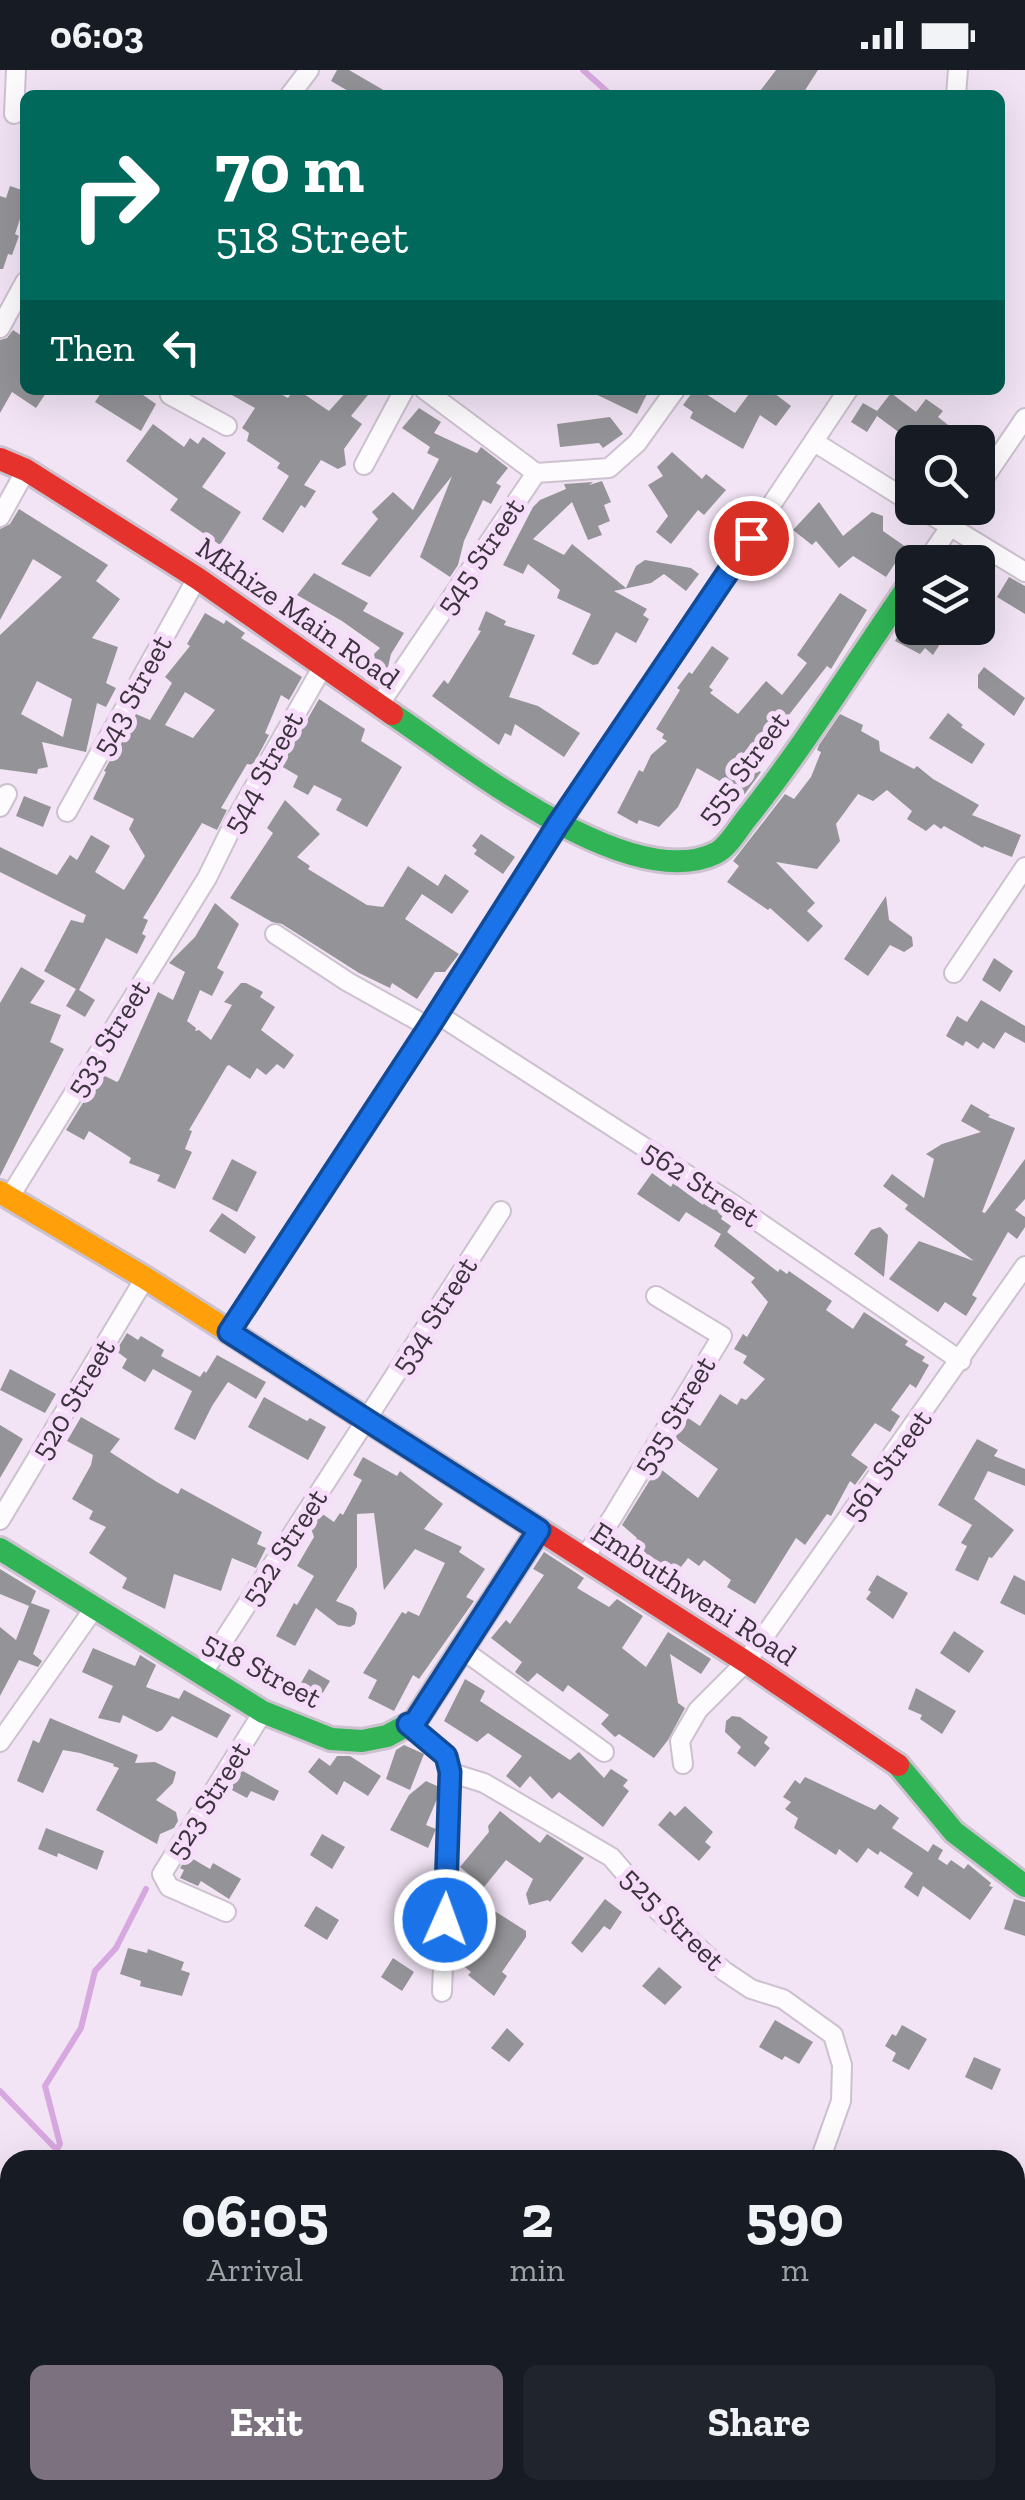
<!DOCTYPE html>
<html lang="en">
<head>
<meta charset="utf-8">
<style>
	:root { --surface:#171b24; --page:#20242c; --text:#f1f3f6; --muted:#9ea1a6; --accent:#7c717e }
	body { margin:0; font-family:"Zilla Slab",serif; background:var(--page); color:var(--text); height:100vh; display:flex; flex-direction:column; font-size:38px; white-space:nowrap }
	* { box-sizing:border-box; margin:0 }
	p { font-size:32px; color:var(--muted) }
	.icon { flex:none; width:55px; height:55px; fill:none; stroke:currentColor; stroke-width:2; stroke-linecap:round; stroke-linejoin:round }
	.map { position:relative; flex:1; overflow:hidden }
	.side { position:absolute; left:0px; top:2080px; width:1025px; height:350px; display:flex; flex-direction:column; background:var(--surface); border-radius:30px 30px 0 0; box-shadow:0 10px 40px #0002 }
	.side>* { flex:none }
	.top-card { position:absolute; left:20px; top:20px; width:985px; height:305px; border-radius:15px; box-shadow:0 10px 40px #0002; background:#00695c; color:#fff; overflow:hidden }
	.buttons { position:absolute; left:895px; top:355px; display:grid; gap:20px }
	.buttons a { display:grid; place-items:center; width:100px; height:100px; border-radius:15px; background:var(--surface); box-shadow:0 10px 40px #0002; font-size:50px }
	.pin { position:absolute; display:grid; place-items:center; width:85px; height:85px; color:#fff; margin:-42px; border:5px solid #fff; border-radius:50%; box-shadow:0 2px 10px #0007 }
	.me { position:absolute; width:110px; margin:-55px; rotate:2deg; stroke-linejoin:round; filter:drop-shadow(0 0 8px #0008) }
	.turn { display:flex; align-items:center; gap:35px; height:210px; padding:0 30px; font-size:45px }
	.turn .icon { width:130px; height:130px; stroke-width:2.5 }
	.turn b { display:block; font-size:70px; line-height:85px }
	.then { display:flex; align-items:center; height:95px; padding:0 30px; background:#0003; gap:20px; font-size:38px }
	.eta { display:flex; justify-content:space-evenly; align-items:center; height:170px; text-align:center }
	.eta b { font-size:60px; font-weight:700; line-height:70px }
	.action { display:flex; gap:20px; margin-top:auto; padding:20px 30px }
	.action a { flex:1; height:115px; border-radius:15px; background:var(--accent); color:#fff; font-size:40px; font-weight:700; line-height:115px; text-align:center }
	.action a+a { background:var(--page); color:var(--text) }
	.status { display:flex; justify-content:space-between; align-items:center; height:70px; padding:0 50px; background:var(--surface); direction:ltr }
	.status svg { height:28px; fill:currentColor }
	.map>svg:first-child { display:block }
	.lines { fill:none; stroke-linecap:round; stroke-linejoin:round }
	.stream { stroke:#d7a8e0; stroke-width:6 }
	.building { fill:#949498; fill-rule:evenodd }
	.street-casing { stroke:#ccc1ce; stroke-width:22 }
	.fast-casing { stroke:#ccc1ce; stroke-width:28 }
	.slow-casing { stroke:#ccc1ce; stroke-width:28 }
	.jam-casing { stroke:#ccc1ce; stroke-width:28 }
	.street { stroke:#fdfbfe; stroke-width:18 }
	.fast { stroke:#30b455; stroke-width:22 }
	.slow { stroke:#ff9f0a; stroke-width:22 }
	.jam { stroke:#e5322d; stroke-width:22 }
	.route-casing { stroke:#114b97; stroke-width:25 }
	.route { stroke:#1a73e8; stroke-width:18 }
	.labels { text-anchor:middle; stroke-width:10; stroke-linejoin:round; paint-order:stroke }
	.street-label { font-size:30px; fill:#3c333e; stroke:#f6defb }
</style>
</head>
<body>
<div class="status"><b>06:03</b><svg viewBox="0 0 49 12"><path d="M0 12V9h3v3zM5 12V6h3v6zM10 12V3h3v9zM15 12V0h3v12zM26 1h20v11H26zM47 4h2v5h-2z"/></svg></div>
<div class="map">
<svg width="1025" height="2430" viewBox="0 0 1025 2430">
	<rect width="100%" height="100%" fill="#f2e4f5"/>
	<g class="lines">
		<path class="stream" d="M583 0 611 25
			M0 2021 57 2080
			M51 2090 60 2074 45 2016 81 1958 95 1901 116 1878 146 1819
			M0 2192 10 2184"/>
	</g>
	<path class="building" d="M337 0H349L392 25H355L331 11Z
		M776 0H818L802 25H757Z
		M10 116 25 121V134L15 164 19 166 12 185 8 184 3 199H0V126L6 128Z
		M13 260 25 268V320H48L36 338 12 322 0 343V270L7 268Z
		M103 320H136L156 334 141 361 95 332Z
		M223 320H273L288 328 294 320H298L329 341 348 320H372L351 346 362 354 344 379 346 395 338 399 321 390 304 415 316 421 305 438 301 435 283 463 262 449 289 406 277 398 280 393 247 371 249 363 242 358 255 338Z
		M587 320H649L637 344Z
		M694 320H700L735 343 752 320H770L791 336 776 356 760 345 743 379 690 348 693 342 683 335Z
		M891 323 916 342 926 329 943 341 938 347 957 362 947 372H912L877 346 867 362 851 352 863 333 877 341Z
		M419 338 441 352 434 363 477 383 481 377 508 398 496 413 501 416 491 434 483 430 464 471 458 495 450 507 420 487 452 406 370 507 341 494 378 449 372 442 393 422 413 440 439 389 427 383 430 377 402 358Z
		M610 347 623 364 603 378 599 373 560 377 557 354Z
		M153 354 184 377 190 368 198 374 203 367 226 383 202 417 241 442 220 475 170 440 178 429 126 391Z
		M672 382 702 409 706 404 726 420 704 445 698 440 671 474 656 462 668 446 648 415 663 406 657 397Z
		M602 411 611 432 604 435 610 451 598 456 602 465 588 470 572 432 533 469 564 485 572 474 626 518 636 496 645 490 691 498 699 504 686 521 664 504 651 513 614 521 647 539 643 545 649 549 636 573 616 562 598 594 593 595 572 584 591 544 557 528 560 520 528 494 523 504 503 495 533 437 540 430 566 419 564 414 593 412 589 415Z
		M819 432 843 466 872 442 883 446V461L906 477 886 507 853 486 839 498 816 471 812 475 793 460Z
		M19 439 108 495 96 511 120 529 92 568 118 577 106 613 116 618 106 637 97 633 86 682 42 672 48 697 38 699 37 704 0 699V565L62 507 33 489 0 550V459L10 454ZM37 611 72 629 63 667 21 644Z
		M314 503 368 533 363 541 404 563 391 584 387 601 376 594 374 584 380 578 342 551 297 525Z
		M1009 507 1025 516V544L997 527Z
		M840 523 867 540 831 599 827 596 750 695 761 702 744 725 697 698 678 737 659 757 639 750 637 754 617 743 639 700 643 702 651 685 667 671 662 668 664 664 656 659 680 620 677 618 689 602 692 604 712 576 729 588 709 617 713 620 710 623 738 644 766 611 782 625 807 593 797 585Z
		M912 539V558H950L933 585 925 578 920 584 895 571Z
		M486 541 506 551 504 555 535 565 509 627 538 636 580 663 564 687 515 654 511 666 505 663 499 675 432 626 444 610 448 614 481 561 478 560Z
		M205 543 224 554 226 550 245 563 241 568 302 607 289 630 281 625 265 663 269 665 253 695 247 694 221 738 227 740 217 760 202 753 143 848 148 850 142 864 146 866 137 884 106 868 79 920 95 930 85 947 66 936 76 919 44 901 71 850 83 853 86 845 0 802V777L57 805 70 785 77 790 91 765 110 776 95 802 124 820 145 786 129 759 134 749 93 729 106 702 104 701 136 644 150 650 172 613 165 607 190 576 187 574ZM185 622 215 640 193 668 165 655Z
		M984 597 1025 628 1014 646 978 618V605Z
		M319 629 365 659 361 671 402 697 367 757 336 740 342 729 314 715 308 725 293 717 298 706 281 696Z
		M948 643 963 655 961 657 985 674 972 694 929 668Z
		M840 644 863 655 861 661 879 671 880 681 914 699 917 696 933 709 979 735 972 745 1021 765 1012 787 984 776 983 778 944 756 941 759 934 754 926 761 907 749 912 741 887 720 873 731 858 724 836 754 840 771 817 799 776 792 815 833 807 841 823 856 808 872 770 838 768 840 727 812 739 796 733 791 785 724 794 729 811 707 821 682 817 680 819 675Z
		M24 726 51 737 43 757 16 746Z
		M285 730 320 764 297 787 310 796 308 799 367 835 383 837 408 796 438 816 445 804 469 821 452 844 422 824 405 849 459 884 445 902H435L417 929 392 913 390 918 359 903 282 854 272 852 230 828 273 763 267 758Z
		M481 764 515 787 503 804 474 784 477 780 472 776Z
		M886 826 889 850 912 867 913 876 904 882 890 875 868 906 844 889Z
		M215 833 239 854 217 898 224 902 212 926 200 920 187 951 196 958 195 961 199 960 211 970 232 935 224 932 241 913H246L263 922 260 927 275 937 261 960 294 985 284 999 277 994 266 1005 257 998 250 1009 229 995 227 996 189 1060 192 1061 185 1079 192 1082 175 1119 157 1111 160 1105 129 1093 131 1088 89 1061 84 1070 66 1060 101 1004 117 1012 119 1010 158 922 173 930 185 902 169 893 195 867Z
		M994 888 1013 901 1000 922 982 910Z
		M21 897 45 911 30 933 61 945 50 972 64 979 0 1106V933Z
		M981 930 1025 956V973L1005 962 994 979 983 972 978 979 966 971 963 976 946 966 957 946 967 952Z
		M971 1034 990 1045 988 1047 1015 1058 982 1142 985 1143 1025 1089V1129L1015 1140 1025 1147V1157L1017 1169 1008 1162 972 1225 977 1228 966 1246 945 1232 938 1242 889 1209 919 1171 974 1191 905 1139 908 1135 883 1116 892 1104 924 1128 934 1089 926 1084 942 1074 981 1062 961 1051Z
		M232 1089 257 1102 237 1142 212 1129Z
		M652 1103 671 1117 673 1113 703 1135 705 1131 724 1143 721 1149 731 1156 727 1162 778 1202 780 1199 787 1204 789 1201 832 1231 826 1240 853 1259 864 1242 908 1271 905 1275 925 1287 922 1291 929 1295 916 1318 910 1314 891 1340 900 1346 890 1362 875 1353 851 1385 868 1397 855 1415 850 1411 831 1446 827 1444 805 1475 796 1468 755 1534 727 1517 731 1510 704 1490 699 1496 688 1488 674 1506 652 1489 650 1492 630 1477 637 1468 622 1455 658 1397 698 1428 718 1399 675 1368 688 1348 700 1356 720 1324 737 1335 741 1328 746 1330 765 1309 743 1293 747 1286 734 1279 743 1264 747 1267 768 1232 751 1212 755 1208 714 1176 721 1164 686 1142 679 1152 637 1124Z
		M222 1143 256 1167 245 1184 209 1161Z
		M880 1157 888 1165 884 1207 854 1184 871 1160Z
		M127 1263 138 1270 141 1266 164 1280 161 1286 200 1307 204 1301 206 1303 217 1285 266 1312 256 1329 228 1312 212 1336 195 1370 174 1359 192 1321 153 1299 145 1312 122 1298 127 1289 116 1281Z
		M10 1299 56 1324 45 1343 0 1320Z
		M264 1327 307 1351 310 1348 326 1357 308 1390 248 1357Z
		M81 1347 120 1369 110 1382 157 1412 178 1424 181 1418 262 1462 257 1474 266 1478 256 1498 232 1488 221 1521 174 1504 165 1539 122 1518 127 1508 89 1483 106 1457 89 1449 93 1441 72 1429 91 1395 93 1385 67 1371Z
		M0 1355 23 1369 0 1408Z
		M977 1369 998 1380 994 1386 1025 1399V1416L988 1401 974 1429 1014 1460 992 1488 989 1487 978 1511 955 1500 967 1476 961 1473 972 1455 938 1435Z
		M363 1387 397 1406 400 1401 443 1434 424 1459 462 1477 459 1482 485 1499 466 1527 474 1531 419 1609 413 1605 394 1641 368 1628 377 1610 363 1603 402 1542 406 1544 408 1541 419 1546 445 1493 415 1479 384 1520 374 1443 357 1444V1497L336 1531 353 1538 357 1543 355 1554 350 1557 338 1555 316 1538 295 1576 276 1566 294 1533 297 1535 314 1506 297 1496 314 1467 311 1458 321 1443 334 1452 340 1443 343 1445 362 1410 353 1405Z
		M544 1482 584 1508 577 1518 609 1537 617 1529 643 1546 622 1578 646 1597 668 1562 711 1589 701 1604 670 1584 678 1633 685 1638 668 1670 654 1688 619 1664 615 1667 601 1654 609 1645 568 1615 563 1622 537 1603 528 1612 515 1602 522 1592 491 1568 506 1550 510 1554 544 1505 533 1499Z
		M0 1499 36 1521 31 1533 50 1540 33 1584 42 1591 38 1597 19 1590 0 1626V1557L16 1570 29 1536 0 1524Z
		M877 1505 908 1523 893 1549 866 1529 871 1522 868 1520Z
		M1014 1505 1025 1511V1545L1000 1533Z
		M954 1561 984 1581 969 1603 940 1583Z
		M93 1578 135 1596 140 1585 156 1595 146 1617 179 1629 184 1620 231 1645 217 1668 172 1646 162 1660 157 1662 123 1645 120 1653 98 1648 113 1616 82 1602Z
		M309 1599 330 1611 319 1629 298 1618Z
		M465 1609 485 1621 480 1631 570 1690 579 1682 604 1708 611 1699 628 1710 623 1716 629 1721 603 1757 559 1722 552 1729 530 1706 520 1718 506 1706 522 1686 488 1663 477 1672 444 1651Z
		M916 1618 956 1641 942 1664 920 1649 922 1645 908 1639Z
		M732 1646 740 1647 768 1667 764 1673 770 1678 755 1697 737 1683 741 1677 725 1662 726 1651Z
		M50 1648 138 1685 135 1693 155 1692 176 1702 173 1713 156 1730 176 1742 178 1751 174 1758 160 1764 157 1774 96 1740 119 1698 113 1696 114 1694 80 1683 63 1680 43 1723 17 1711 33 1670 39 1673Z
		M404 1675 424 1684 410 1720 386 1709 396 1680Z
		M337 1686H350L381 1706 368 1726 344 1711 337 1725 308 1702 319 1688 330 1696Z
		M241 1700 279 1721 274 1731 251 1721 247 1728 230 1719Z
		M805 1707 875 1740 880 1734 899 1748 892 1758 928 1782 933 1774 943 1780 938 1789 947 1795 951 1790 964 1799 968 1794 991 1813 989 1816 993 1817 970 1850 923 1816 918 1827 904 1817 913 1803 880 1781 878 1785 868 1778 857 1793 839 1779 836 1785 794 1758 798 1748 785 1739 791 1732 783 1727 795 1710 800 1714Z
		M426 1711 437 1716V1729L426 1755 436 1759 428 1778 390 1760 409 1725Z
		M685 1736 713 1762 705 1772 711 1777 699 1791 658 1755 670 1741 675 1746Z
		M500 1741 540 1773 547 1764 584 1788 550 1832 548 1830 529 1835 526 1824 533 1809 506 1790 484 1817 460 1797 489 1762 488 1756Z
		M46 1758 104 1781 97 1800 58 1783 57 1787 38 1779Z
		M322 1764 345 1777 332 1799 310 1785Z
		M188 1786 210 1799 213 1793 241 1809 229 1829 201 1811 198 1816 180 1808 184 1800 180 1798Z
		M605 1829 622 1842 610 1860 604 1856 582 1883 571 1873Z
		M1014 1829 1025 1832V1866L1004 1859Z
		M485 1835 526 1861V1867L502 1902 507 1906 494 1926 468 1905 471 1902 456 1890V1880L474 1858Z
		M316 1836 339 1850 327 1870 304 1856Z
		M128 1878 147 1883 148 1879 184 1892 181 1900 190 1903 182 1926 140 1916 141 1911 120 1904Z
		M393 1888 414 1902 402 1921 381 1907Z
		M659 1897 682 1917 665 1935 642 1916Z
		M775 1950 813 1972 799 1994 785 1986 782 1990 759 1977Z
		M902 1955 927 1969 909 2000 892 1991 896 1983 885 1976 892 1964 896 1966Z
		M507 1958 524 1974 509 1992 491 1978Z
		M974 1987 1001 1999 992 2020 965 2007Z"/>
	<g class="lines">
		<defs>
			<path id="street" d="M290 25 309 0
				M956 25 958 0
				M14 44 16 0
				M0 258 25 212
				M173 320 170 325 227 356
				M425 320 536 403
				M816 373 912 433
				M364 395 404 320
				M536 403 609 398 637 373 675 320
				M978 417 1025 348
				M920 438 1025 502
				M0 447 26 400
				M926 492 963 438
				M379 635 536 403
				M0 737 7 724
				M67 742 197 508
				M275 864 348 912 429 957
				M954 903 1025 797
				M437 944 731 1133 961 1291
				M9 1128 207 808 236 749 322 598
				M229 1261 429 957 558 754 848 320
				M0 1450 145 1208
				M583 1489 612 1448 722 1266 656 1226
				M463 1580 604 1682
				M202 1604 501 1141
				M408 1655 446 1686 450 1706 442 1922
				M0 1672 95 1537
				M683 1694 680 1671 698 1640 746 1592 1025 1196
				M449 1702 484 1713 611 1787 655 1838 724 1901 751 1919 783 1929 833 1965 842 1995 841 2031 820 2090
				M226 1842 169 1817 162 1804 263 1642"/>
			<path id="fast" d="M392 644C463 691 630 826 716 783 728 777 738 759 746 749 806 674 857 590 912 511
				M0 1479 263 1642 331 1669 362 1671 387 1666 415 1651 539 1460
				M898 1695 954 1762 1025 1816"/>
			<path id="slow" d="M0 1122 145 1208 524 1450"/>
			<path id="jam" d="M0 389 26 400 197 508 392 644
				M524 1450 746 1592 898 1695"/>
		</defs>
		<use href="#street" class="street-casing"/>
		<use href="#fast" class="fast-casing"/>
		<use href="#slow" class="slow-casing"/>
		<use href="#jam" class="jam-casing"/>
		<use href="#street" class="street"/>
		<use href="#fast" class="fast"/>
		<use href="#slow" class="slow"/>
		<use href="#jam" class="jam"/>
	</g>
	<g class="lines">
		<defs>
			<path id="route" d="M445 1850 450 1702 446 1686 408 1654 415 1652 539 1460 229 1262 429 957 558 754 751 468"/>
		</defs>
		<use href="#route" class="route-casing"/>
		<use href="#route" class="route"/>
	</g>
	<g class="labels">
		<g class="street-label">
			<text transform="translate(480 486) rotate(-56)" y="10">545 Street</text>
			<text transform="translate(298 543) rotate(35)" y="10">Mkhize Main Road</text>
			<text transform="translate(132 625) rotate(-61)" y="10">543 Street</text>
			<text transform="translate(743 698) rotate(-53)" y="10">555 Street</text>
			<text transform="translate(263 702) rotate(-61)" y="10">544 Street</text>
			<text transform="translate(108 968) rotate(-58)" y="10">533 Street</text>
			<text transform="translate(701 1114) rotate(33)" y="10">562 Street</text>
			<text transform="translate(434 1245) rotate(-57)" y="10">534 Street</text>
			<text transform="translate(73 1329) rotate(-59)" y="10">520 Street</text>
			<text transform="translate(674 1345) rotate(-59)" y="10">535 Street</text>
			<text transform="translate(887 1395) rotate(-54)" y="10">561 Street</text>
			<text transform="translate(284 1477) rotate(-57)" y="10">522 Street</text>
			<text transform="translate(694 1524) rotate(33)" y="10">Embuthweni Road</text>
			<text transform="translate(262 1600) rotate(28)" y="10">518 Street</text>
			<text transform="translate(208 1730) rotate(-58)" y="10">523 Street</text>
			<text transform="translate(673 1849) rotate(45)" y="10">525 Street</text>
		</g>
	</g>
</svg>
<div class="buttons">
<a><svg class="icon" aria-label="search" viewBox="0 0 24 24"><circle cx="10" cy="10" r="6"/><path d="M15 15l6 6"/></svg></a>
<a><svg class="icon" aria-label="layers" viewBox="0 0 24 24"><path d="M12 4l9 5-9 5-9-5zM3 14l9 5 9-5"/></svg></a>
</div>
<div class="pin" style="left:751px;top:468px;background:#d93025"><svg class="icon" aria-label="arrive" viewBox="0 0 24 24"><path d="M6 21V4h12l-3 4 3 4H6"/></svg></div>
<svg class="me" style="left:445px;top:1850px" viewBox="-20 -20 40 40"><circle r="17" fill="#1a73e8" stroke="#fff" stroke-width="3"/><path d="M0-11L8 9 0 5-8 9z" fill="#fff"/></svg>
<div class="top-card">
<div class="turn"><svg class="icon" aria-label="right" viewBox="0 0 24 24"><path d="M7 20v-9h11M14 6l5 5-5 5"/></svg><div><b>70 m</b>518 Street</div></div>
<div class="then">Then<svg class="icon" aria-label="left" viewBox="0 0 24 24"><path d="M17 20v-9H6M10 6l-5 5 5 5"/></svg></div>
</div>
<section class="side">
<div class="eta">
<div><b>06:05</b><p>Arrival</p></div>
<div><b>2</b><p>min</p></div>
<div><b>590</b><p>m</p></div>
</div>
<div class="action"><a>Exit</a><a>Share</a></div>
</section>
</div>
</body>
</html>
